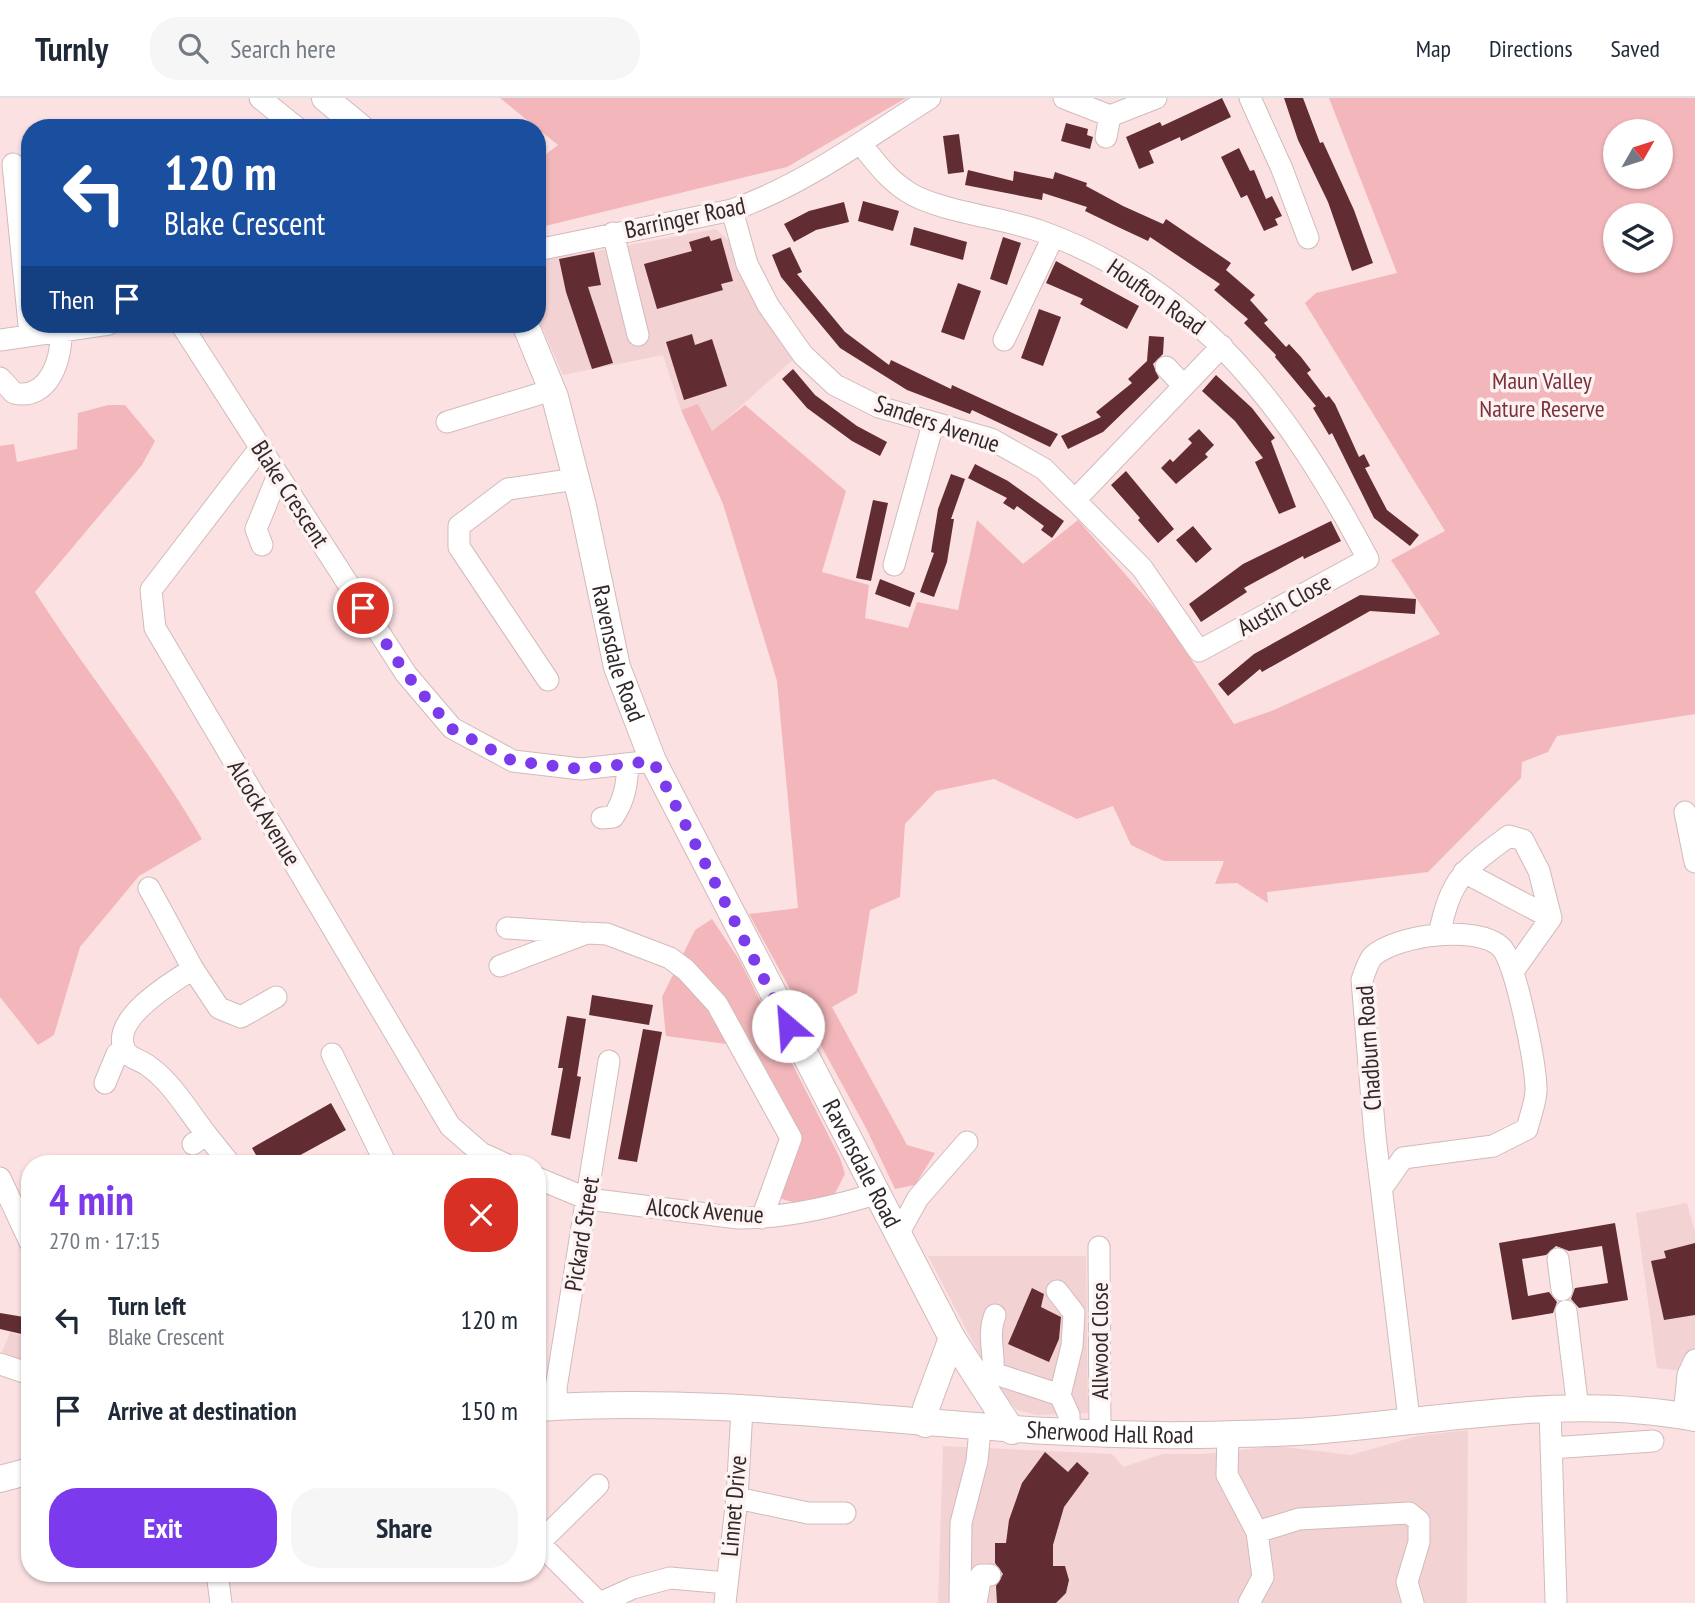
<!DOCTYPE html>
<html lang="en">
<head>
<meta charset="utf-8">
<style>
	:root { --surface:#fff; --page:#f6f6f7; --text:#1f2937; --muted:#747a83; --line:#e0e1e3; --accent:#7c3aed }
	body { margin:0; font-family:"PT Sans Narrow",sans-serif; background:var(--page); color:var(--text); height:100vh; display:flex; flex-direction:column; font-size:26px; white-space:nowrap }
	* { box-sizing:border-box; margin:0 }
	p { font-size:23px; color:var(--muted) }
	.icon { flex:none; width:38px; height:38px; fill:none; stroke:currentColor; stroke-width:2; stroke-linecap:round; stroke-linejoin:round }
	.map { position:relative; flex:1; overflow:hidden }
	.sheet { position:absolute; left:21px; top:1057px; width:525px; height:427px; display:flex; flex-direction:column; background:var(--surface); border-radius:28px; box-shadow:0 2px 5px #0004 }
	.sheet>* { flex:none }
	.top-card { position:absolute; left:21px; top:21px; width:525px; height:214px; border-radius:28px; box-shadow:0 2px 5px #0004; background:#1a4fa0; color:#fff; overflow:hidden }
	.needle { width:46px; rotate:51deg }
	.controls { position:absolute; left:1603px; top:21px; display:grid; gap:14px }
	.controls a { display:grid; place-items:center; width:70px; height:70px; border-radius:50%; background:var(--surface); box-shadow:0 2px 5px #0004; font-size:35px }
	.pin { position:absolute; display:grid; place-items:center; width:60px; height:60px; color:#fff; margin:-30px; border:4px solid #fff; border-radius:50%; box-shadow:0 2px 7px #0007 }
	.me { position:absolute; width:77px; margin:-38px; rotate:333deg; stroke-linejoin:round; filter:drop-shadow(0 0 5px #0008) }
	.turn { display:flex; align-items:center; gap:24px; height:147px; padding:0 28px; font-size:32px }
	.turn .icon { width:91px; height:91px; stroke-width:2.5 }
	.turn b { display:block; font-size:49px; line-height:60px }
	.then { display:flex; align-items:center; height:66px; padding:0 28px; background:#0003; gap:14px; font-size:26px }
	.round { display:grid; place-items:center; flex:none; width:74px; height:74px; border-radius:28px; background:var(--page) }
	.summary { display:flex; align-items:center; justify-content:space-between; height:119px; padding:0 28px }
	h1 { font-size:42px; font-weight:700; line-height:52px; color:var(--accent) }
	.button { display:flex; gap:14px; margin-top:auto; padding:14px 28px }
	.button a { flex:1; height:80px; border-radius:28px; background:var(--accent); color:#fff; font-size:28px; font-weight:700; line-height:80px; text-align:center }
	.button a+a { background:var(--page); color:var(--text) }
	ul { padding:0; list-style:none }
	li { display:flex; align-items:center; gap:21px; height:91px; padding:0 28px }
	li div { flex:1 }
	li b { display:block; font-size:26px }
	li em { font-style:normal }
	header { display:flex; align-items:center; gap:42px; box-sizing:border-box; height:98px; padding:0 35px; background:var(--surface); border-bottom:2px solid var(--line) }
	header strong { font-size:33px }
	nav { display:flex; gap:38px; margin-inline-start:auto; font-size:24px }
	.search { width:490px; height:63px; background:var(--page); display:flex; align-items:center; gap:18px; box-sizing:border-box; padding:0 24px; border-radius:28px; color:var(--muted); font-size:26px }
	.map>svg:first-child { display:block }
	.built { fill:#f3d2d4 }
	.green { fill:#f3b7bb; fill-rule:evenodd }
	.building { fill:#612d32 }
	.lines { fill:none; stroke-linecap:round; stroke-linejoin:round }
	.minor-casing { stroke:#d2babb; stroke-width:23 }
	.major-casing { stroke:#d2babb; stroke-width:28 }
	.minor { stroke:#fff; stroke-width:21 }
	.major { stroke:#fff; stroke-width:26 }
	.route { stroke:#7c3aed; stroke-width:12; stroke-dasharray:0 21.6 }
	.labels { text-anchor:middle; stroke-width:7; stroke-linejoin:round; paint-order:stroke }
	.street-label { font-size:24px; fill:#322829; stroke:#fdf3f3 }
	.park-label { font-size:24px; fill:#7d313c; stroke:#fdf3f3 }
</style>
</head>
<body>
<header>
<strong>Turnly</strong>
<div class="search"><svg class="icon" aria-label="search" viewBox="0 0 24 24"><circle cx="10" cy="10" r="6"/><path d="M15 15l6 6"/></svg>Search here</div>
<nav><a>Map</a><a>Directions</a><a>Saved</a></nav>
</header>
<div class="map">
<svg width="1695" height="1505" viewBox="0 0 1695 1505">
	<rect width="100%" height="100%" fill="#fbe1e2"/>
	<path class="built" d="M716 131 729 143 753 200 796 259 712 334 698 306 681 312 663 257 563 277 537 218V166L542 160 573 151 575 157Z
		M1687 1105 1695 1134V1256L1688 1254 1682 1273 1657 1270 1636 1115Z
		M928 1158H1086L1088 1315 1037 1317 1017 1312 1003 1297 978 1254Z
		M30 1224V1264L2 1254 10 1234 25 1239Z
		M1468 1332 1467 1505H938L943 1348 1112 1356 1123 1369 1163 1356H1203L1276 1348 1351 1357 1417 1338Z"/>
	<path class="green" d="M500 0H906L787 69 537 130V63L558 47Z
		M1329 0H1695V616L1557 638 1548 654 1522 664 1521 680 1428 774 1267 794 1268 805 1237 785 1215 786 1224 763H1164L1131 747 1113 708 1077 721 994 681 936 693 905 726 900 799 870 812 857 895 832 909 907 1047 935 1055 915 1087 895 1091 866 1030 749 816 798 810 777 583 723 406 681 312 698 306 712 333 745 307 846 393 822 474 869 487 865 520 908 530 917 504 958 512 977 422 1023 466 1078 422 1165 522 1234 626 1274 612 1440 536 1391 462 1445 433 1305 205 1316 195 1397 175ZM1615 33H1661V79H1615ZM1615 117H1661V163H1615Z
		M108 307H125L155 343 142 367 35 494C89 578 152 655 202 741L139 778 80 849 54 937 38 947 0 899V348L14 346 17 364 77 351 78 315Z
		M712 821 740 863 840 1060 845 1076 834 1097 796 1105 771 1098 797 1043 741 948 666 938 662 899 695 832Z"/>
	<path class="building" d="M1222 0 1231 19 1181 43 1180 39 1149 53 1154 65 1139 71 1126 39 1160 24 1162 28Z
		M1284 0H1303L1320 45 1323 44 1354 112 1373 165 1352 173 1328 104 1298 42Z
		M1066 25 1088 31 1087 37 1093 39 1090 51 1061 43Z
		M959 36 964 74 948 76 943 38Z
		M1239 50 1250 73 1254 72 1266 101 1272 98 1282 118 1275 121 1278 127 1264 133 1247 97 1241 100 1221 59Z
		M968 72 1013 83 1014 73 1053 81 1055 74 1087 85 1086 88 1123 108 1163 126 1166 121 1231 165 1226 172 1255 197 1250 202 1268 222 1264 225 1286 249 1289 246 1301 259 1311 272 1307 275 1326 300 1329 298 1335 306 1359 359 1364 356 1370 368 1365 370 1387 412 1419 437 1410 448 1374 420 1332 335 1329 337 1313 310 1316 308 1275 259 1276 257 1244 225 1248 221 1214 192 1220 186 1150 139 1148 143 1118 129 1085 113 1087 109 1043 95 1042 102 965 87Z
		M863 103 899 113 893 133 858 123Z
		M844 104 849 124 816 132 794 144 784 126 809 113Z
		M914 129 967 144 963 162 910 147Z
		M709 138 711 143 721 140 733 183 721 186 723 192 657 211 644 166 692 153 689 144Z
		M1003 139 1021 145 1007 187 990 181Z
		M790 149 802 174 797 176 845 234 889 267 891 262 951 291 952 287 1058 336 1050 349 972 312 970 316 907 292 840 250 781 179 772 157Z
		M594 154 601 187 588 189 613 265 592 271 566 194 559 161Z
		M1056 163 1139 208 1127 231 1080 206 1083 201 1046 185Z
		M958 185 981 193 964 242 941 234Z
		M1039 211 1061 219 1043 268 1021 260Z
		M692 236 695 247 712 241 727 288 684 302 666 244Z
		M1149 238 1164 239 1163 256 1153 266 1159 280 1103 334 1068 351 1061 338 1101 319 1096 314 1132 285 1128 281 1147 263Z
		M793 271 815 297 857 328 887 344 880 358 852 343 807 310 782 281Z
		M1216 277 1252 310 1275 340 1271 343 1296 409 1279 416 1255 364 1263 360 1235 323 1202 293Z
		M1199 331 1214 347 1205 356 1208 359 1176 386 1161 370 1170 361 1173 364 1192 345 1188 341Z
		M975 366 1008 383 1064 423 1052 440 1041 432 1044 428 1017 408 1014 412 1003 405 1007 400 968 380Z
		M1126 373 1174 431 1158 445 1138 422 1140 420 1111 387Z
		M951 376 965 381 951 421H954L947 464 934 499 920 494 934 455 931 454 938 411Z
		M873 402 888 405 871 483 856 480Z
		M1331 423 1341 443 1304 461 1303 458 1244 490 1247 494 1201 524 1189 506 1243 466Z
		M1193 428 1212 451 1196 465 1176 442Z
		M880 481 915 495 910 509 875 496Z
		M1360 497 1416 501 1415 516 1370 513 1262 574 1260 571 1228 598 1218 586 1254 556Z
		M592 897 653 907 649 927 589 917Z
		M567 918 586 921 577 978 581 979 570 1041 551 1037 563 970H558Z
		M643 931 662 934 637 1064 618 1061Z
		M331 1005 346 1032 284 1066H261L252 1050Z
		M1615 1125 1628 1202 1579 1210 1571 1201 1575 1190 1608 1185 1602 1148 1569 1153 1556 1148 1546 1157 1522 1161 1528 1198 1549 1194 1557 1204 1553 1215 1512 1222 1499 1145Z
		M1695 1145V1217L1664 1222 1651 1163 1666 1160 1664 1153Z
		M1032 1190 1044 1196 1041 1209 1061 1219 1059 1241 1049 1264 1008 1246Z
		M0 1215 30 1220V1238L0 1231Z
		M1045 1354 1068 1374 1077 1364 1089 1375 1064 1409 1053 1447V1468H1065L1069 1482 1066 1495 1056 1505H997L996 1488 1003 1476 995 1465V1445H1006L1009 1422 1022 1385Z"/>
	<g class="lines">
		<defs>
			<path id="minor" d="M260 0 297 30
				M1064 0 1110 18 1106 39
				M1250 0 1282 71 1308 140
				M1110 18 1156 0
				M13 66 30 237
				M732 112 747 166 768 207 803 257 835 287 879 309 991 341 1044 371 1142 470 1199 553 1368 461C1290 314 1202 191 1040 133 1004 120 937 113 908 94 888 82 875 63 860 45
				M613 135 638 237
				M537 152 732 112C804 87 866 40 930 0
				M181 226 406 576 452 630 513 663 581 671 653 663
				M0 242 109 226
				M1004 242 1053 139
				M1166 269 1183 287
				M0 280 14 295C49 303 62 261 61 233
				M447 324 552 292
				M260 350 151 492 155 530 450 1028 481 1055 505 1066
				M1076 401 1222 248
				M262 447 256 431 278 377
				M894 467 933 326
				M548 582 459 449V428L508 391 576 381
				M1685 714 1695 764
				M602 720 613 719C625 702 627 685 628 666
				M1464 774 1551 820
				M149 790 193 871 219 910 241 919 276 899
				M507 830 581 835
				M1439 837C1451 780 1463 772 1509 738L1523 742 1539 773 1551 820 1514 872
				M500 868 587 835 607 836 670 860 686 872 717 906 791 1040 762 1120
				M193 871C174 883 109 921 125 952 129 960 140 962 147 967 171 983 188 1013 206 1036
				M332 956 386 1066
				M105 985 117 956 125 952
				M193 1046 206 1036 230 1066
				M0 1080 30 1144
				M537 1080 588 1101 738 1120C785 1120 830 1110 875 1096
				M1382 1090 1403 1060 1493 1048 1527 1031C1530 1018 1537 1002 1536 989 1535 965 1516 864 1501 849 1476 826 1397 837 1373 858 1368 863 1365 874 1362 882L1375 1038 1409 1321
				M897 1138 918 1100 967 1044
				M1099 1149 1100 1337
				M1558 1161 1562 1192
				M1057 1193 1074 1215 1072 1248 1060 1297 1069 1317V1334
				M1566 1213 1578 1311
				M0 1266 30 1276
				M993 1275C995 1253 987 1238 995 1217
				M979 1283 993 1275 1060 1297
				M557 1308 556 1290 609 963
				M1550 1312 1556 1502
				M1684 1317 1688 1277 1695 1262
				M1228 1336 1227 1377 1257 1434 1263 1479 1249 1505
				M1551 1350 1653 1343
				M737 1400 808 1415H845
				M1257 1434 1299 1421 1409 1415 1419 1423V1444L1407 1484 1413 1505
				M537 1443 599 1505
				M539 1445 598 1387
				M217 1475 221 1505
				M600 1505 633 1490 670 1480 727 1485
				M725 1505 737 1400 742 1311
				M960 1505 961 1425 977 1363 980 1331
				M976 1505 981 1477H990"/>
			<g id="major">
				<path d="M325 0 361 30"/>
				<path id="s1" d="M525 226 555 299 583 408 617 569 653 663 952 1240 1012 1333"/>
				<path id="s2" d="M537 1310C756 1295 976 1340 1195 1337 1237 1336 1281 1336 1323 1332 1445 1322 1573 1296 1695 1320"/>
				<path d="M925 1326 926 1310 952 1240"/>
				<path d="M0 1381 30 1373"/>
			</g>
		</defs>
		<use href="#minor" class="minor-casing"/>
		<use href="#major" class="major-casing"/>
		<use href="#minor" class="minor"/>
		<use href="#major" class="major"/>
	</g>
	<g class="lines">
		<path class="route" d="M363 510 406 576 452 631 513 663 581 671 653 663 788 928"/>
	</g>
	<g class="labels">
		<g class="street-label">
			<text transform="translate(685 120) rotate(-12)" y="8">Barringer Road</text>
			<text transform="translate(1156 199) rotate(35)" y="8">Houfton Road</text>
			<text transform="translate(937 326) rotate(19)" y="8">Sanders Avenue</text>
			<text transform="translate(290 396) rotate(57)" y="8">Blake Crescent</text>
			<text transform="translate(1284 507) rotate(-29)" y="8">Austin Close</text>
			<text dy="8" stroke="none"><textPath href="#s1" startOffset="343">Ravensdale Road</textPath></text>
			<text transform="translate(264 715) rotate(59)" y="8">Alcock Avenue</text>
			<text transform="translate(1369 950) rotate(-94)" y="8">Chadburn Road</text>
			<text dy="8" stroke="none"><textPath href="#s1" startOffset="910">Ravensdale Road</textPath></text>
			<text transform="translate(705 1113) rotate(4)" y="8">Alcock Avenue</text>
			<text transform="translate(582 1136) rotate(-81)" y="8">Pickard Street</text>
			<text transform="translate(1100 1243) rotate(-90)" y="8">Allwood Close</text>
			<text dy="8" stroke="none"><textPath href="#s2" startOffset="574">Sherwood Hall Road</textPath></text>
			<text transform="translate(734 1408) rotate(-85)" y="8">Linnet Drive</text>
		</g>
		<g class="park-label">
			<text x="1542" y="291">Maun Valley<tspan x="1542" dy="28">Nature Reserve</tspan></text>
		</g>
	</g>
</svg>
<div class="controls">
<a><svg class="needle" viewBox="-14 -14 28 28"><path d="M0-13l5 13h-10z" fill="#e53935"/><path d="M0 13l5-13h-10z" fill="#747a83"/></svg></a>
<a><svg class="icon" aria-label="layers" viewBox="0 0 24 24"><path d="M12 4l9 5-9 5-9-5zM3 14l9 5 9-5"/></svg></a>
</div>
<div class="pin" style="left:363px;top:510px;background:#d93025"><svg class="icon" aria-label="arrive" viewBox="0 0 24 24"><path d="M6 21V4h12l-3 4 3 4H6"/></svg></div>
<svg class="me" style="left:788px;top:928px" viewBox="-20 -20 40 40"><circle r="19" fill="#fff"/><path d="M0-13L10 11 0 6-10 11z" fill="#7c3aed"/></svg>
<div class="top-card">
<div class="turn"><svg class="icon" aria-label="left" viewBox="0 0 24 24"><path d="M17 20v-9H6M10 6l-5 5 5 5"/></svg><div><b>120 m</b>Blake Crescent</div></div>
<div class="then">Then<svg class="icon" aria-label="arrive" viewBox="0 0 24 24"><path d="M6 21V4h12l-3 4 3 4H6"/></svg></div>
</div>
<section class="sheet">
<div class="summary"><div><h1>4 min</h1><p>270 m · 17:15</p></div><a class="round" style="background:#d93025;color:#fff"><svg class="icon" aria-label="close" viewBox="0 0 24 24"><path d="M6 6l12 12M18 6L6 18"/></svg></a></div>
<ul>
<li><svg class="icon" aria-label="left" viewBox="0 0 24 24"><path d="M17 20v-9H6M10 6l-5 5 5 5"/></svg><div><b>Turn left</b><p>Blake Crescent</p></div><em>120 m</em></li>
<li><svg class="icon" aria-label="arrive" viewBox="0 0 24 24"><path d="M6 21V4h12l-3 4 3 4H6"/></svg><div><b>Arrive at destination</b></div><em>150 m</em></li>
</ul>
<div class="button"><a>Exit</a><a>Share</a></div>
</section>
</div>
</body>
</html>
